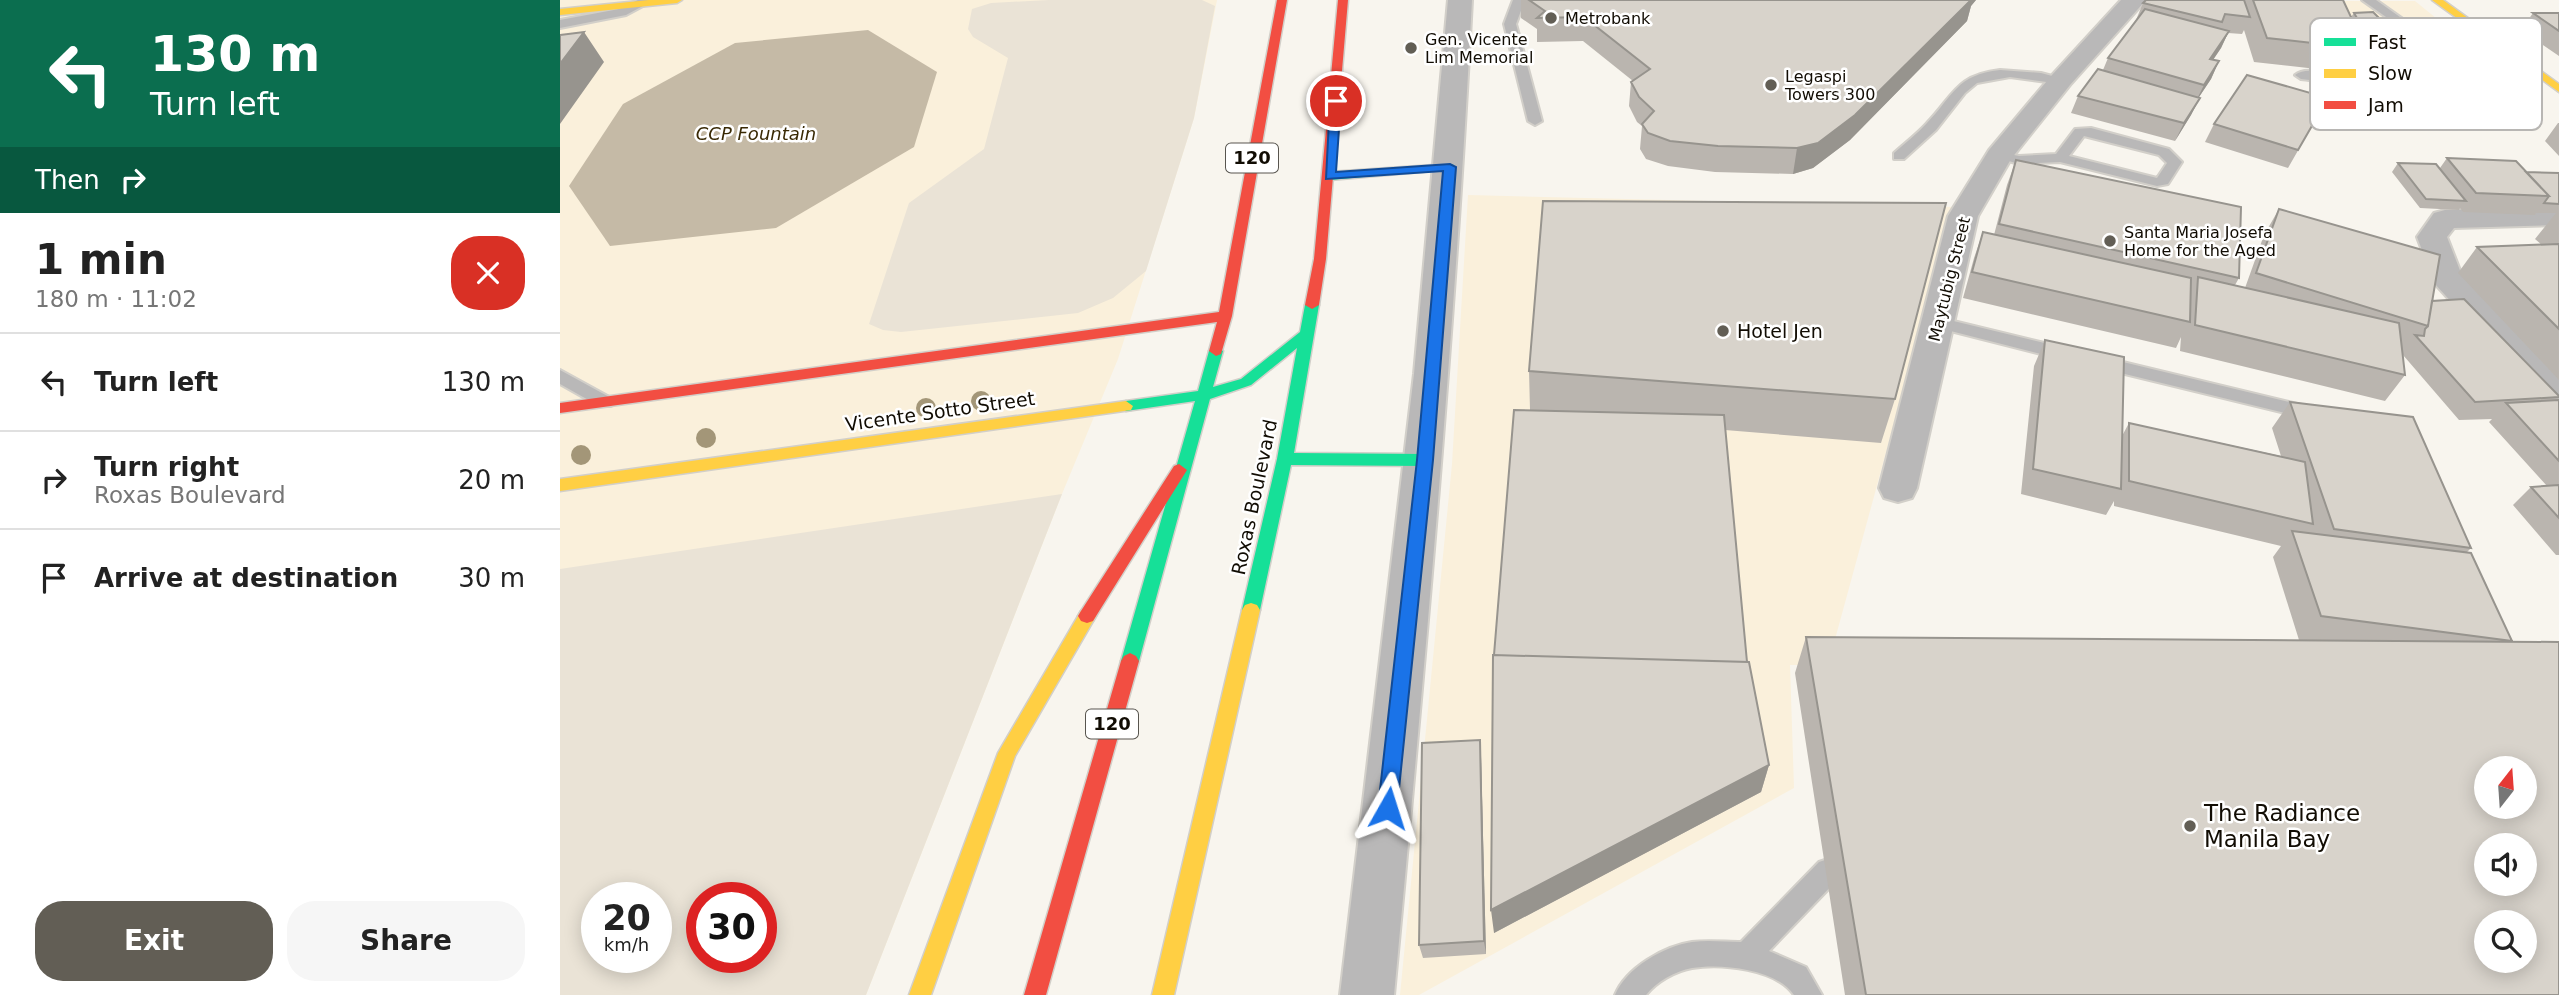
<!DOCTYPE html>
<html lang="en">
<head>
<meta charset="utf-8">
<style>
	:root { --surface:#fff; --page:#f6f6f6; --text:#222; --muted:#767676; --line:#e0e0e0; --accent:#625e55 }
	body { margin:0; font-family:"DejaVu Sans",sans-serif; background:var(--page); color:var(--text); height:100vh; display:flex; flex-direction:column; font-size:26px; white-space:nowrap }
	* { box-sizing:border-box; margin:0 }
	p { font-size:23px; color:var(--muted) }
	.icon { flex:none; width:38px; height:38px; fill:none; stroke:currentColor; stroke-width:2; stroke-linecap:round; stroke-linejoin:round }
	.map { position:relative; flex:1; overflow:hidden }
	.details { display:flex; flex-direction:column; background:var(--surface); width:560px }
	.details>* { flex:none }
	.top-card { background:#0b6e4f; color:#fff; overflow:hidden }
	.needle { width:46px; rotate:17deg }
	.controls { position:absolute; left:1914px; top:756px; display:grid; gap:14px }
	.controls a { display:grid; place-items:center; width:63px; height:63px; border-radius:50%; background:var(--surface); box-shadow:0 4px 18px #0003; font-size:35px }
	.speed { position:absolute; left:21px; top:882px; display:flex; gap:14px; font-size:35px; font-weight:700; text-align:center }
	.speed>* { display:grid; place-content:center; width:91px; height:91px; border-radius:50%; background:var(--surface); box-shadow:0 4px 18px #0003; line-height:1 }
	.speed small { font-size:18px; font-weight:400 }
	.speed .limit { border:10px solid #d22; background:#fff; color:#111 }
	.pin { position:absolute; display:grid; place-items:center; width:60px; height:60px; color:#fff; margin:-30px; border:4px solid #fff; border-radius:50%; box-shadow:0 2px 7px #0007 }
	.me { position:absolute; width:77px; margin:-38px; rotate:6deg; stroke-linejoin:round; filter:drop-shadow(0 0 5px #0008) }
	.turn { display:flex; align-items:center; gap:24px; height:147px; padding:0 35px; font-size:32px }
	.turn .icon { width:91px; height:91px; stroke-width:2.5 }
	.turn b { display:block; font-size:49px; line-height:60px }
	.then { display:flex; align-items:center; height:66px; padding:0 35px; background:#0003; gap:14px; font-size:26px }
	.round { display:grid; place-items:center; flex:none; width:74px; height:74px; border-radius:28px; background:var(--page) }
	.headline { display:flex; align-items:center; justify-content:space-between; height:119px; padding:0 35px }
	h1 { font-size:42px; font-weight:700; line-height:52px }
	.cta { display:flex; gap:14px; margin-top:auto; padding:14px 35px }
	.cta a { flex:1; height:80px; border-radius:28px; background:var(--accent); color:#fff; font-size:28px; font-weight:700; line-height:80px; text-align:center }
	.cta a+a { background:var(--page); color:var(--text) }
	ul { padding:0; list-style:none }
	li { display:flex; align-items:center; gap:21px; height:98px; padding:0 35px; border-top:2px solid var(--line) }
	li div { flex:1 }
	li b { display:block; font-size:26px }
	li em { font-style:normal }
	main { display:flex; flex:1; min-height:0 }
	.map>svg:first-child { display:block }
	.built { fill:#faf0db; fill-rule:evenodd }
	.green { fill:#eae3d6; fill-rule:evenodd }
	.water { fill:#c5baa6 }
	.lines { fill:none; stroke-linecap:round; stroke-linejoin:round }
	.lane-casing { stroke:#d2cfc9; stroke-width:4 }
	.street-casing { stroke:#d2cfc9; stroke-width:4 }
	.fast-casing { stroke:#d2cfc9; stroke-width:3 }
	.slow-casing { stroke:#d2cfc9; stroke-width:3 }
	.jam-casing { stroke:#d2cfc9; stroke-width:3 }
	.lane { fill:#b9b8b8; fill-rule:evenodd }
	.street { fill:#b9b8b8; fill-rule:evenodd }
	.fast { fill:#16e098; fill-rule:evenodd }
	.slow { fill:#ffcf43; fill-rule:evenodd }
	.jam { fill:#f24e42; fill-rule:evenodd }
	.tree { fill:#a39678 }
	.wall { fill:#bab5af }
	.shaded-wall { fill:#97948e }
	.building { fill:#d8d3cb; stroke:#97948e; stroke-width:2; fill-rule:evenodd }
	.route { fill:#1a73e8; stroke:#114b97; stroke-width:2 }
	.poi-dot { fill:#625e55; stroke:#fff; stroke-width:2.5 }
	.labels { text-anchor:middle; stroke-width:5; stroke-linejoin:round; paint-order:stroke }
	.far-poi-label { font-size:16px; fill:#110c03; stroke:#fff; text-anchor:start }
	.far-street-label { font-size:16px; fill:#110c03; stroke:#fff }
	.far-water-label { font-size:18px; font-style:italic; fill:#392904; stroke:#fff }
	.shield { fill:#fff; stroke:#58554f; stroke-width:2 }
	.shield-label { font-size:18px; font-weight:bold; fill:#110c03 }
	.poi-label { font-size:19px; fill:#110c03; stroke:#fff; text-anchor:start }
	.street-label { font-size:19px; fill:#110c03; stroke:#fff }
	.near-poi-label { font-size:23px; fill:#110c03; stroke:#fff; text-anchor:start }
	.key { fill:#fff; stroke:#b8b6b3; stroke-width:2 }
	.key-label { font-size:19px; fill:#110c03 }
</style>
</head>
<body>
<main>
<section class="details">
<div class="top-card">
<div class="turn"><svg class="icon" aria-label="left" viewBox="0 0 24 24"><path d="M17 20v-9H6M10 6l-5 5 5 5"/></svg><div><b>130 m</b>Turn left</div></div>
<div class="then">Then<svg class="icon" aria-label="right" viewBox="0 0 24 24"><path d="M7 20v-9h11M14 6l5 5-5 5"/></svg></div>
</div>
<div class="headline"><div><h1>1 min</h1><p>180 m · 11:02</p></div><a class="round" style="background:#d93025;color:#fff"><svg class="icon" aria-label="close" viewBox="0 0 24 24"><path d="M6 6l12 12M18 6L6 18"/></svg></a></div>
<ul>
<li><svg class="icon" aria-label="left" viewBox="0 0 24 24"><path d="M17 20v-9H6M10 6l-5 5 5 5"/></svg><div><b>Turn left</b></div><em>130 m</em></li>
<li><svg class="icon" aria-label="right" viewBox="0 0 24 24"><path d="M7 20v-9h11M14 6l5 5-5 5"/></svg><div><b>Turn right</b><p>Roxas Boulevard</p></div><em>20 m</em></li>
<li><svg class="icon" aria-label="arrive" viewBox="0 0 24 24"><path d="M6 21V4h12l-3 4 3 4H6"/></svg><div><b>Arrive at destination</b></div><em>30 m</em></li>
</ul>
<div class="cta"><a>Exit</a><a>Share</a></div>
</section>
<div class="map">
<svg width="1999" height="995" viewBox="0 0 1999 995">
	<rect width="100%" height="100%" fill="#f8f5ee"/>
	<path class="built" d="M0 0H657L634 118 558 359 502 494 306 995H0ZM37 898H96V957H37ZM142 898H201V957H142Z
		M1767 1H1855L1967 92 1825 91 1811 76Z
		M908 195 1393 207 1268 665H1230L1234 788 859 995H840L892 464Z"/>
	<path class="green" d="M489 0H642L655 6 634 118 586 271 553 298 518 313 341 332 323 330 309 324 349 203 424 149 448 58 413 37 408 29 412 9 431 3Z
		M502 494 306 995H0V569ZM37 898H96V957H37ZM142 898H201V957H142Z"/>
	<path class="water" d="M308 30 377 72 354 147 216 228 50 246 9 186 63 104 175 43Z"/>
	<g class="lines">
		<defs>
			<path id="lane" d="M78 0H94L66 15 0 28V20L59 9Z
				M953 0H965L956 24 982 121 975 125 968 121 944 24Z
				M1753 0H1765L1805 74C1788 88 1762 81 1741 79L1735 75C1749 64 1775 79 1792 72Z
				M1802 0H1816L1854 27 1911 21 1917 25 1911 29 1853 36Z
				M1894 53 1928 63 1972 65 1978 69 1972 73 1927 71 1890 60V54Z
				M1440 70 1481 73 1507 80 1501 84 1450 77 1417 83 1405 93 1376 130 1344 159H1334V153C1345 143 1357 134 1367 123 1394 95 1396 75 1440 70Z
				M1531 128 1609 149 1622 162 1608 184 1597 186 1500 162 1459 164 1432 156 1439 152 1459 156 1496 154 1515 129ZM1524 136 1599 155 1607 163 1597 178 1509 156Z
				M1377 317 1505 348 1514 354 1505 360 1371 326 1369 322 1371 318Z
				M1538 356 1750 407 1759 413 1750 419 1532 366 1529 362Z
				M0 370 51 398 54 402 51 406H39L0 384Z
				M1268 859 1277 862 1280 871 1277 880 1209 951 1246 967 1262 995H1234C1217 969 1161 963 1132 968 1115 971 1096 982 1086 995H1055C1066 968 1104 946 1132 942 1148 940 1166 942 1181 942L1259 862Z"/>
			<path id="street" d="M888 0H912C895 332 865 664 834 995H780L854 374Z
				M1561 0H1586L1510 85 1451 159 1418 216 1357 488 1352 498 1338 502 1324 498 1319 488 1388 216 1429 150 1492 75Z
				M1999 207V225L1894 228 1887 237 1901 273 1999 375V409L1986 406 1875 284 1857 237 1874 213 1885 210Z"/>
			<path id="fast" d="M890 164 894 165V169L770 180 764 176 770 172Z
				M752 301 759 305 734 453 865 454 873 460 865 466 731 465 700 610 697 615 691 617 685 615 682 610 717 459 737 348 691 385 650 399 579 661 576 666 570 669 564 666 561 661 635 401 566 411 559 406 566 401 638 391 649 351 656 346 663 351 653 387 681 379 740 332 745 305Z"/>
			<path id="slow" d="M89 0H122L117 3 0 15V9Z
				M1872 0H1883L1999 84V92Z
				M566 401 573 406 571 410 0 491V479Z
				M691 603 697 605 700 610 614 995H592L682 610 685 605Z
				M527 609 533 611 536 616 455 756 371 995H349L438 753 521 611Z"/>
			<path id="jam" d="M717 0H727L672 316 661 354 656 356 649 351 657 322 0 413V403L659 312Z
				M778 0H788L766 259 759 305 752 309 745 305 754 259Z
				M619 464 627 470 533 621 527 623 521 621 518 616 521 611 614 466Z
				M570 653 576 656 579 661 486 995H464L561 661 564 656Z"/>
		</defs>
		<use href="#lane" class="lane-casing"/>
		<use href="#street" class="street-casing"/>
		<use href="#fast" class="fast-casing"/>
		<use href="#slow" class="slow-casing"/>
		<use href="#jam" class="jam-casing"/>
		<use href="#lane" class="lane"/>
		<use href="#street" class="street"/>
		<use href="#fast" class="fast"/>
		<use href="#slow" class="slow"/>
		<use href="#jam" class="jam"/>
	</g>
	<g class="tree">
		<circle cx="421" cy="401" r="10"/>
		<circle cx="366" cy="408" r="10"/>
		<circle cx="146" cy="438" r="10"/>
		<circle cx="21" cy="455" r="10"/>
	</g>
	<path class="wall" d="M961 0H1416L1411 6 1407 21 1290 140 1253 168 1233 174 1155 172 1108 166 1086 159 1080 149 1082 126 1077 122 1069 106 1071 82 1073 81 1023 41 977 42V29L961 18Z
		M1586 0H1783L1791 17 1794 13 1819 18 1849 30 1927 47 1921 56 1882 57 1898 71 1887 88 1874 89 1859 77 1824 78 1813 67 1804 64 1801 58 1792 73 1694 62 1684 30 1682 34 1668 33 1661 48 1653 60 1659 61 1651 79 1639 97 1631 115 1615 141 1511 113 1518 96 1543 70 1548 58 1576 20 1583 3Z
		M1973 13H1999V56L1961 30Z
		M1768 98 1728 168 1645 142 1654 124Z
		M1998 123H1999V156L1985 141Z
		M1887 158 1966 172 1999 173V380L1898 273 1917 247 1982 245 1975 239 1996 213H1976L1975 215 1903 212 1900 208 1899 210 1860 208 1832 172 1838 163 1880 168Z
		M1456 160 1679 278 1675 285 1685 288 1704 235 1719 209 1872 301 1999 396 1998 400H1999V555H1996L1953 505 1971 487 1987 486 1929 422 1932 419 1899 420 1843 355 1845 375 1825 401 1620 351 1621 337 1616 348 1403 298 1414 258 1423 232 1434 235 1447 185Z
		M1485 340 1562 436 1569 423 1721 456 1712 428 1730 402 1911 548 1906 553 1952 641 1951 642 1999 995H1285L1235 673 1246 637 1739 640 1713 557 1721 546 1554 506V501L1546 515 1461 494 1474 366Z
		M969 371 1335 399 1321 443 1165 430 1187 662 1209 765 1201 792 934 933V655L970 410Z
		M921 756 926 954 863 958 859 945Z"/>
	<path class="shaded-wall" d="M1407 0H1416L1411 6 1407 21 1290 140 1253 168 1233 174 1237 148Z
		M1669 31 1661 48 1642 76 1650 59Z
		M24 32 44 62 0 124V64Z
		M1659 61 1651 79 1635 103 1644 85Z
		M1640 98 1631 115 1615 141 1624 123Z
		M920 740 921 756 926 954 924 941Z
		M1209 765 1201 792 934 933 931 910Z"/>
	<path class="building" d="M969 0H1411L1295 115 1258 143 1237 148 1158 146 1110 141 1088 133 1082 124 1094 111 1079 97 1071 82 1090 69 1024 17 977 18 985 11Z
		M1586 0H1684L1690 17 1665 14 1662 22 1583 3Z
		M1693 0H1783L1806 49 1707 38Z
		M1585 9 1669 31 1650 59 1659 61 1644 85 1548 58Z
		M1813 12 1819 18H1834L1898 71H1885L1870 59 1835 61 1823 50 1814 47 1794 13Z
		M1973 13H1999V31Z
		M24 32 0 64V35Z
		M1538 69 1640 98 1624 123 1518 96Z
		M1687 75 1768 98 1738 150 1654 124Z
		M1887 158 1956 161 1989 196 1916 193Z
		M1456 160 1681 207 1679 278 1439 224Z
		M1838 163 1876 164 1906 201 1866 199Z
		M1966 172 1999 173V204L1984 203 1989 196Z
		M983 201 1386 203 1335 399 969 371Z
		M1719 209 1880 255 1868 326 1696 273Z
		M1423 232 1631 278 1630 322 1412 272Z
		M1999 244V329L1917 247Z
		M1638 277 1839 323 1845 375 1635 325Z
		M1904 299 1999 396V397L1915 402 1855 335 1864 336 1865 329 1868 326 1872 301Z
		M1485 340 1564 357 1561 489 1473 469Z
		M1999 400V461L1946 403Z
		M1730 402 1853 417 1911 548 1774 529Z
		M954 410 1164 415 1187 662 934 655Z
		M1569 423 1745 462 1753 524 1569 481Z
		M1999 485V518L1971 487Z
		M1732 531 1911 553 1952 641 1761 616Z
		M1246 637 1999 642V995H1306ZM1927 768H1965V807H1927ZM1927 845H1965V884H1927ZM1927 922H1965V961H1927Z
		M933 655 1189 662 1209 765 931 910Z
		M920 740 924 941 859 945 862 743Z"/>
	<path class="route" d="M776 98 781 101 776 172 890 164 896 167 873 460 837 808 835 814 828 817 821 814 818 808 857 460 883 171 766 179 770 101Z"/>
	<g class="poi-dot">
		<circle cx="991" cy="18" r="7"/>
		<circle cx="851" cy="48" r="7"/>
		<circle cx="1211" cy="85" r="7"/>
		<circle cx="1550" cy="241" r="7"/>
		<circle cx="1163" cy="331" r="7"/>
		<circle cx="1630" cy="826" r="7"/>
	</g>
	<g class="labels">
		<g class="far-poi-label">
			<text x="1005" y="24">Metrobank</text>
			<text x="865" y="45">Gen. Vicente<tspan x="865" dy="18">Lim Memorial</tspan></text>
			<text x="1225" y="82">Legaspi<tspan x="1225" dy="18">Towers 300</tspan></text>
			<text x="1564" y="238">Santa Maria Josefa<tspan x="1564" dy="18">Home for the Aged</tspan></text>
		</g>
		<g class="far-street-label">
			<text transform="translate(1389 279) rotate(-76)" y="6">Maytubig Street</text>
		</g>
		<g class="far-water-label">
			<text x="196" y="140">CCP Fountain</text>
		</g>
		<g class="shield">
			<rect x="666" y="143.5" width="52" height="29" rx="5"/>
			<rect x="526" y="709.5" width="52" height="29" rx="5"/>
		</g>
		<g class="shield-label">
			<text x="692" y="164">120</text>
			<text x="552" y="730">120</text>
		</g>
		<g class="poi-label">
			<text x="1177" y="338">Hotel Jen</text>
		</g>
		<g class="street-label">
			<text transform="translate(380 411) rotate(-8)" y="7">Vicente Sotto Street</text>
			<text transform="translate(694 497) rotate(-78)" y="7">Roxas Boulevard</text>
		</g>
		<g class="near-poi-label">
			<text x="1644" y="821">The Radiance<tspan x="1644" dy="26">Manila Bay</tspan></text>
		</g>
	</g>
	<rect x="1750" y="18" width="232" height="112" rx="10" class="key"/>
	<rect x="1764" y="38" width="32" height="8" fill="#16e098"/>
	<rect x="1764" y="69" width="32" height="9" fill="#ffcf43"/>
	<rect x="1764" y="101" width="32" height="8" fill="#f24e42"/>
	<g class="key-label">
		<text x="1808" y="49">Fast</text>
		<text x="1808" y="80">Slow</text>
		<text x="1808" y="112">Jam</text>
	</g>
</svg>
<div class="controls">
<a><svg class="needle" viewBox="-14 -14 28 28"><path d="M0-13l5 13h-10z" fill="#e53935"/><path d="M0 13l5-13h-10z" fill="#767676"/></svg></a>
<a><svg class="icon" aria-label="sound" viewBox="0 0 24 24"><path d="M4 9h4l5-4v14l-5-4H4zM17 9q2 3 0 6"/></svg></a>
<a><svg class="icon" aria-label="search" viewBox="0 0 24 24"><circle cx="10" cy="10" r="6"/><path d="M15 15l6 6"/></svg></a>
</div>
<div class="speed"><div>20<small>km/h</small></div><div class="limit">30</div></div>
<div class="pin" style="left:776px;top:101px;background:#d93025"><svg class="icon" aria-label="arrive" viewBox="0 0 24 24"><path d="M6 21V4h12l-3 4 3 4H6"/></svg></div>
<svg class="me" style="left:828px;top:808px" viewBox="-20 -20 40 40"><path d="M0-17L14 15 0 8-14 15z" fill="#1a73e8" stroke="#fff" stroke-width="4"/></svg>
</div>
</main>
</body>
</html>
